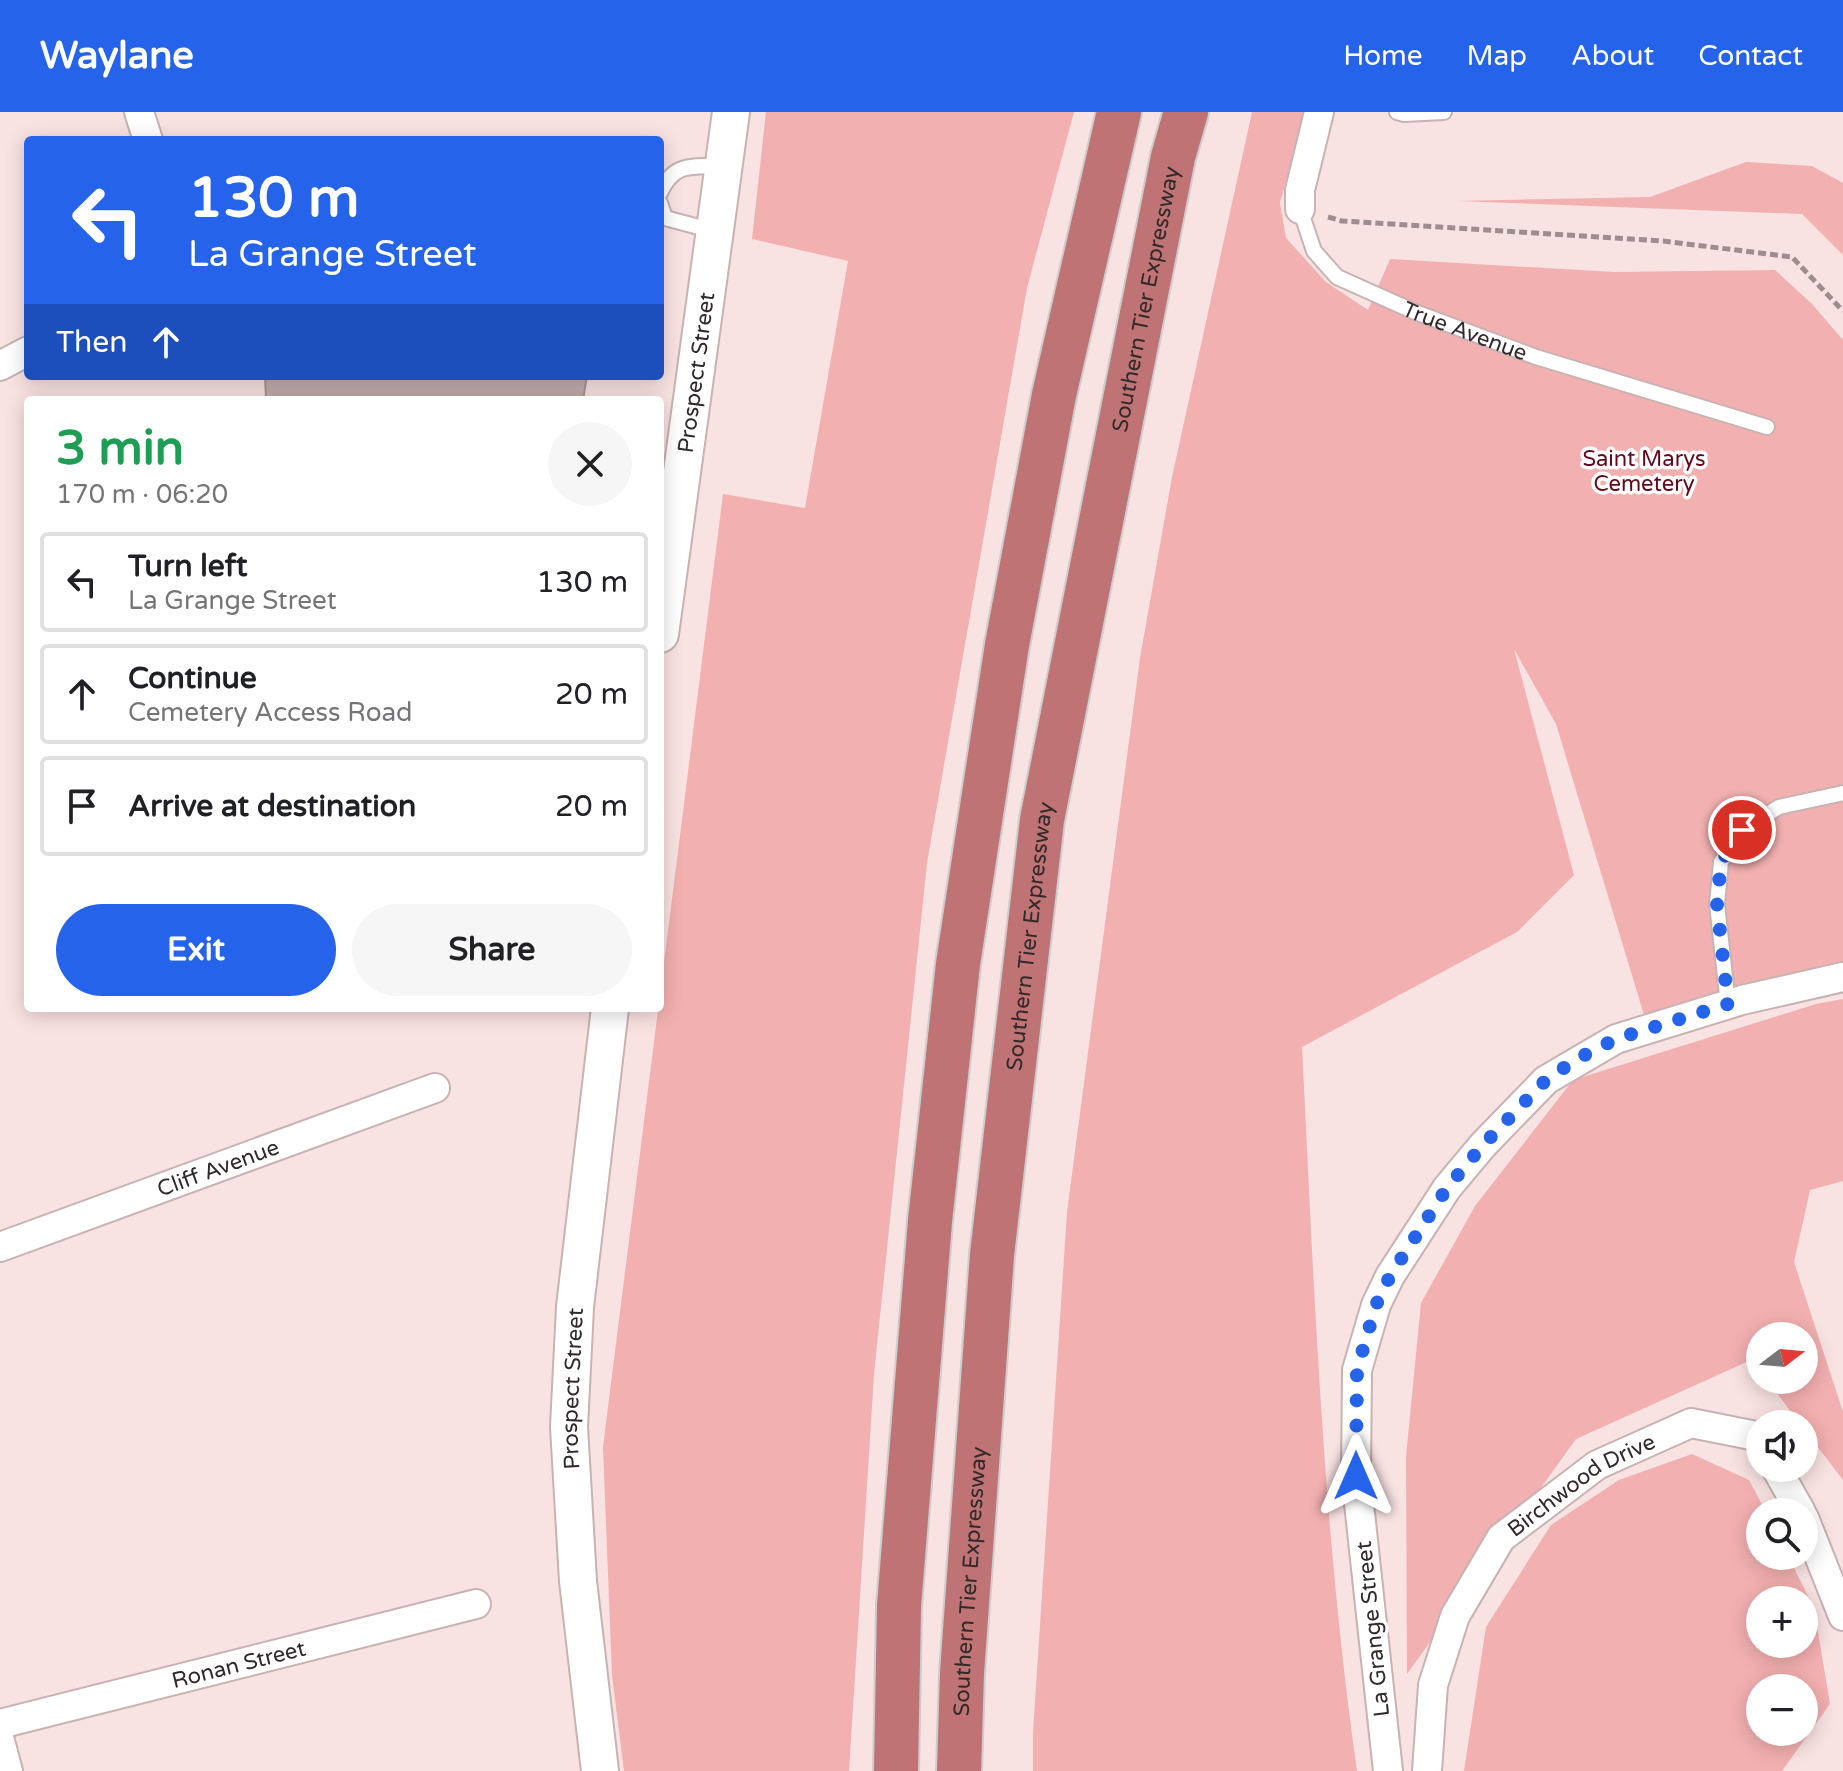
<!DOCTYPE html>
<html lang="en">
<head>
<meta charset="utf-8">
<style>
	:root { --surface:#fff; --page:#f6f6f6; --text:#202124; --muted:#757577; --line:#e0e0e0; --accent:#2563eb }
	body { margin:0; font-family:"Varela Round",sans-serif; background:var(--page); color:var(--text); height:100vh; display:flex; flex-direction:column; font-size:30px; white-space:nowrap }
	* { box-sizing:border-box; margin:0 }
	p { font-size:26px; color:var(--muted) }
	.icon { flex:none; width:44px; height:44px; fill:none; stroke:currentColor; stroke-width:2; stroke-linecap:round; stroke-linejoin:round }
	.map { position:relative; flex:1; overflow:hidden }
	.drawer { position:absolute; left:24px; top:284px; width:640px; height:616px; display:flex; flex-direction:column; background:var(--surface); border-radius:8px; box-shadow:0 4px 20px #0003 }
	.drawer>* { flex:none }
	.top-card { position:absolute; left:24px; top:24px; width:640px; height:244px; border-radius:8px; box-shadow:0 4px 20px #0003; background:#2563eb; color:#fff; overflow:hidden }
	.needle { width:52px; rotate:74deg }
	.tools { position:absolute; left:1746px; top:1210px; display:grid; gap:16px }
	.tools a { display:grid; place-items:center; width:72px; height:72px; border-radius:50%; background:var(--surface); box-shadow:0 4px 20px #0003; font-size:40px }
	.pin { position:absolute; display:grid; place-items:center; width:68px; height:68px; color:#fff; margin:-34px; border:4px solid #fff; border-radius:50%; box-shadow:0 2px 8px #0007 }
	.me { position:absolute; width:88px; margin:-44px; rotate:0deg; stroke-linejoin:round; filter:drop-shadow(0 0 6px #0008) }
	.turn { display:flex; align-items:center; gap:28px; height:168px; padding:0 32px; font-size:36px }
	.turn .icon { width:104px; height:104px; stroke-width:2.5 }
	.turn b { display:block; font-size:56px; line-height:68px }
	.then { display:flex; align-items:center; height:76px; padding:0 32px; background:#0003; gap:16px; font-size:30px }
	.round { display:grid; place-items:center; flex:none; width:84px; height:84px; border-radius:42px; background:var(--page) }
	.summary { display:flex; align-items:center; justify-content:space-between; height:136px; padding:0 32px }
	h1 { font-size:48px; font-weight:800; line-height:60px; color:#1e9e55 }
	.cta { display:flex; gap:16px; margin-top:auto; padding:16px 32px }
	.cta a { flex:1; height:92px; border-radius:48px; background:var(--accent); color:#fff; font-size:32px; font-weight:800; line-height:92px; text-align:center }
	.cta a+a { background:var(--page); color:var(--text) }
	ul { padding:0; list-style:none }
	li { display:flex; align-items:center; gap:24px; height:100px; margin:0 16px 12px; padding:0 16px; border:4px solid var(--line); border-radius:8px }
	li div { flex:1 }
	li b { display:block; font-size:30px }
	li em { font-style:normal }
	header { display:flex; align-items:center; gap:48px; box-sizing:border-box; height:112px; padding:0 40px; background:var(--accent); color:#fff }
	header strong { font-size:38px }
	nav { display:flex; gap:44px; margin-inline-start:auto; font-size:28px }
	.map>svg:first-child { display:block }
	.green { fill:#f3b0b0; fill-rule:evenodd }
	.building { fill:#c2acac; stroke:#a99494; stroke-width:2 }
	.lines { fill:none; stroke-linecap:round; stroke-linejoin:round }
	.service-casing { stroke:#c8b2b2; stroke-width:18 }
	.minor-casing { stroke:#c8b2b2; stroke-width:32 }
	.tertiary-casing { stroke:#c8b2b2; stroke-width:40 }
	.motorway-casing { stroke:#cecccc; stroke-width:48 }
	.path { stroke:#9d8d8d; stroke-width:5; stroke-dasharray:8 4; stroke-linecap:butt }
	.service { stroke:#fff; stroke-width:14 }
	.minor { stroke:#fff; stroke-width:28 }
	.tertiary { stroke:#fff; stroke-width:36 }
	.motorway { stroke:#c07375; stroke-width:44 }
	.route { stroke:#2563eb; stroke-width:14; stroke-dasharray:0 25.2 }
	.labels { text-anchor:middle; stroke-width:7; stroke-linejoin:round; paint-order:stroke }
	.street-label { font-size:22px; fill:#322a2a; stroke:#fff }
	.park-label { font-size:22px; fill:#600a1a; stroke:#fff }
</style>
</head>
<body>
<header>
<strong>Waylane</strong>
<nav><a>Home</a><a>Map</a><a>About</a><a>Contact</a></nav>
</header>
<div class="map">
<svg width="1843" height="1659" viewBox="0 0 1843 1659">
	<rect width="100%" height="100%" fill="#f9e2e2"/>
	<path class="green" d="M766 0H1074L1027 176 927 751 874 1262 849 1659H624L612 1563 603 1335 723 382 805 396 848 149 752 127Z
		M1252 0H1305L1280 91 1286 126 1326 170 1368 198 1390 147 1614 160 1775 158 1812 192 1843 228V855L1644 903 1556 612 1514 537 1574 763 1517 820 1302 935C1314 1176 1323 1420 1357 1659H1033V1620L1067 1100 1140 546 1172 365Z
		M1746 50 1812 54 1843 71V143L1802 102 1457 89 1650 85Z
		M1843 887V1069L1810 1078 1794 1150 1843 1300V1368L1804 1317V1312H1800L1767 1268H1804V1224H1760V1259L1751 1248 1576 1327 1407 1562 1406 1345 1421 1191 1475 1094 1573 968 1816 892Z
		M1692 1342 1749 1368 1766 1400H1760V1444H1788L1814 1496 1830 1592 1782 1659H1464L1486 1515 1551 1413 1619 1368ZM1804 1488V1532H1760V1488ZM1804 1576V1620H1760V1576Z"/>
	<path class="building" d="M265 264H587L583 288H266Z"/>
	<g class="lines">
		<defs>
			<g id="service">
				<path d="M1397 0 1404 2 1444 0"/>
				<path d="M660 81C674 49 693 55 723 54"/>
				<path d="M660 91 665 106 714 119"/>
				<path id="s1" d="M1300 97 1314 139 1337 165 1415 200 1536 245 1767 315"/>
				<path d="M1728 892 1717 792 1721 750 1742 718 1779 695 1843 681"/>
			</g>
			<g id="minor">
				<path d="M139 0 148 28"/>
				<path d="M1300 97V78L1319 0"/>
				<path d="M0 254 28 239"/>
				<path id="s2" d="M0 1135 435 976"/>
				<path d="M1776 1356 1801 1400"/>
				<path d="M1804 1406 1843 1504"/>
				<path id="s3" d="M0 1612 476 1492"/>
				<path d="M0 1629 8 1659"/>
				<path d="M1388 1659 1356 1364 1357 1258 1376 1193 1390 1164 1447 1076 1483 1033 1546 968 1616 927 1742 888 1843 865"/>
				<path id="s4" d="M1427 1659 1433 1573 1455 1504 1501 1426 1597 1353 1691 1311 1756 1324 1760 1331"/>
			</g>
			<g id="tertiary">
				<path id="s5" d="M660 522 731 0"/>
				<path id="s6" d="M600 1659 578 1469 569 1315 575 1195 610 896"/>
			</g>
			<g id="motorway">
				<path d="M896 1659 899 1494 930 1109 958 852 1007 533 1054 283 1119 0"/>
				<path id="s7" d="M959 1659 962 1561 992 1143 1042 708 1173 45 1186 0"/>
			</g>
		</defs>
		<use href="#service" class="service-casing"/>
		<use href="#minor" class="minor-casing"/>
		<use href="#tertiary" class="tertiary-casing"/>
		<use href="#motorway" class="motorway-casing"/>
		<path class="path" d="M1328 105 1342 109 1663 129 1792 145 1843 199"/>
		<use href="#service" class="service"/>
		<use href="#minor" class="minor"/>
		<use href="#tertiary" class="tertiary"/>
		<use href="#motorway" class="motorway"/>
	</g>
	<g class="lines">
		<path class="route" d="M1356 1364 1357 1258 1376 1193 1390 1164 1447 1076 1483 1033 1546 968 1577 947 1616 927 1728 892 1717 792 1721 750 1742 718"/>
	</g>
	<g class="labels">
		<g class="street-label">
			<text dy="8" stroke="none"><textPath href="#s7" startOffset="1486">Southern Tier Expressway</textPath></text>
			<text dy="8" stroke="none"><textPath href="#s1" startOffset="218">True Avenue</textPath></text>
			<text dy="8" stroke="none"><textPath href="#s5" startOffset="264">Prospect Street</textPath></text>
			<text dy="8" stroke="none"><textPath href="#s7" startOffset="838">Southern Tier Expressway</textPath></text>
			<text dy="8" stroke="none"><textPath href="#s2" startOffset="232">Cliff Avenue</textPath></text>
			<text dy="8" stroke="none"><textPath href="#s6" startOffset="384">Prospect Street</textPath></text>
			<text dy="8" stroke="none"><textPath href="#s4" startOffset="346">Birchwood Drive</textPath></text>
			<text dy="8" stroke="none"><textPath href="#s7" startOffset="190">Southern Tier Expressway</textPath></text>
			<text transform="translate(1372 1517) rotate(-96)" y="8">La Grange Street</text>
			<text dy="8" stroke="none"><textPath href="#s3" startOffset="246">Ronan Street</textPath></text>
		</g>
		<g class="park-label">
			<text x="1644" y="354">Saint Marys<tspan x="1644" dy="25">Cemetery</tspan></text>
		</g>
	</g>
</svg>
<div class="tools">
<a><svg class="needle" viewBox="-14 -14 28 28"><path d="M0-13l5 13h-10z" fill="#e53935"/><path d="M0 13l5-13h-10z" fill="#757577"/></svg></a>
<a><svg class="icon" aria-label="sound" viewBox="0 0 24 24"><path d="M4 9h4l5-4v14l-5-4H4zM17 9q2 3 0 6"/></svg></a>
<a><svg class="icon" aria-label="search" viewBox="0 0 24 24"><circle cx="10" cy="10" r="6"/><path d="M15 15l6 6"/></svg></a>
<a>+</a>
<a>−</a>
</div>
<div class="pin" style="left:1742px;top:718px;background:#d93025"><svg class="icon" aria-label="arrive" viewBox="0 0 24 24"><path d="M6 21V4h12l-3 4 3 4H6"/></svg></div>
<svg class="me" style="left:1356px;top:1364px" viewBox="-20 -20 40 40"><path d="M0-17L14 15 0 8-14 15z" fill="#2563eb" stroke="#fff" stroke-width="4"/></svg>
<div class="top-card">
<div class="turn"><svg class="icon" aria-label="left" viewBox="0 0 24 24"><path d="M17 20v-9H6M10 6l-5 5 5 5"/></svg><div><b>130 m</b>La Grange Street</div></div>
<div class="then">Then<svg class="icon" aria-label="ahead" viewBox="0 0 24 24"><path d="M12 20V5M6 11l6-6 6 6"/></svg></div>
</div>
<section class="drawer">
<div class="summary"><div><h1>3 min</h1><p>170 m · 06:20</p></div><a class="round"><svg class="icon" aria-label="close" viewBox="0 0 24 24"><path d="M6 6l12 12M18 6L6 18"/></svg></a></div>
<ul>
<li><svg class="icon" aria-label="left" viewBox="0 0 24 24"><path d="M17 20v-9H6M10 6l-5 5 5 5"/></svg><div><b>Turn left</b><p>La Grange Street</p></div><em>130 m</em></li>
<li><svg class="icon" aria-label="ahead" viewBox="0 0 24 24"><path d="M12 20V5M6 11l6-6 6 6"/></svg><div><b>Continue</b><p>Cemetery Access Road</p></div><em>20 m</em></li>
<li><svg class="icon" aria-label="arrive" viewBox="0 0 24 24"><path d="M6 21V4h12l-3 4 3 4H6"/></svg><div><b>Arrive at destination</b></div><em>20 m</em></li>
</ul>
<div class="cta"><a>Exit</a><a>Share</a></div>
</section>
</div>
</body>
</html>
